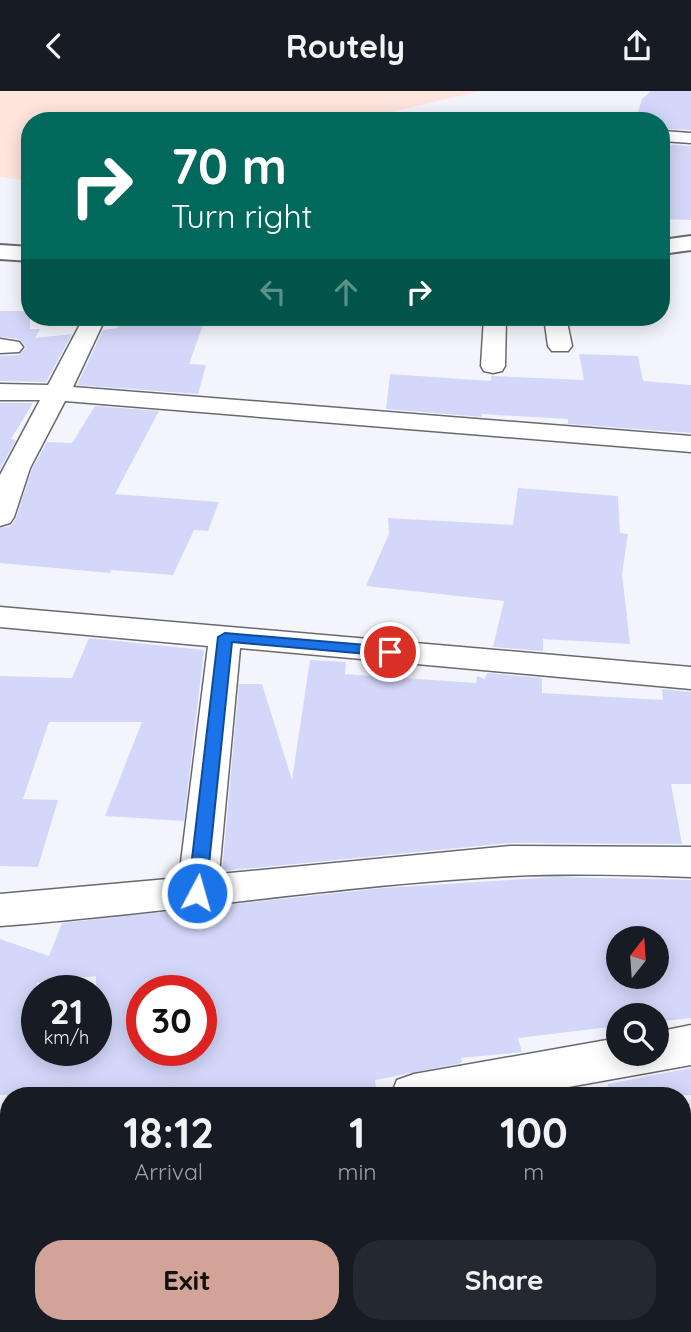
<!DOCTYPE html>
<html lang="en">
<head>
<meta charset="utf-8">
<style>
	:root { --surface:#171b24; --page:#242831; --text:#f1f3f6; --muted:#9ea1a6; --accent:#d2a498 }
	body { margin:0; font-family:Quicksand,sans-serif; background:var(--page); color:var(--text); height:100vh; display:flex; flex-direction:column; font-size:26px; white-space:nowrap }
	* { box-sizing:border-box; margin:0 }
	p { font-size:23px; color:var(--muted) }
	.icon { flex:none; width:38px; height:38px; fill:none; stroke:currentColor; stroke-width:2; stroke-linecap:round; stroke-linejoin:round }
	.map { position:relative; flex:1; overflow:hidden }
	.sheet { position:absolute; left:0px; top:996px; width:691px; height:247px; display:flex; flex-direction:column; background:var(--surface); border-radius:28px 28px 0 0; box-shadow:0 4px 18px #0003 }
	.sheet>* { flex:none }
	.top-card { position:absolute; left:21px; top:21px; width:649px; height:214px; border-radius:28px; box-shadow:0 4px 18px #0003; background:#00695c; color:#fff; overflow:hidden }
	.needle { width:46px; rotate:17deg }
	.tools { position:absolute; left:606px; top:835px; display:grid; gap:14px }
	.tools a { display:grid; place-items:center; width:63px; height:63px; border-radius:50%; background:var(--surface); box-shadow:0 4px 18px #0003; font-size:35px }
	.speed { position:absolute; left:21px; top:884px; display:flex; gap:14px; font-size:35px; font-weight:700; text-align:center }
	.speed>* { display:grid; place-content:center; width:91px; height:91px; border-radius:50%; background:var(--surface); box-shadow:0 4px 18px #0003; line-height:1 }
	.speed small { font-size:18px; font-weight:400 }
	.speed .limit { border:10px solid #d22; background:#fff; color:#111 }
	.pin { position:absolute; display:grid; place-items:center; width:60px; height:60px; color:#fff; margin:-30px; border:4px solid #fff; border-radius:50%; box-shadow:0 2px 7px #0007 }
	.me { position:absolute; width:77px; margin:-38px; rotate:6deg; stroke-linejoin:round; filter:drop-shadow(0 0 5px #0008) }
	.turn { display:flex; align-items:center; gap:24px; height:147px; padding:0 35px; font-size:32px }
	.turn .icon { width:91px; height:91px; stroke-width:2.5 }
	.turn b { display:block; font-size:49px; line-height:60px }
	.lanes { display:flex; align-items:center; height:66px; padding:0 35px; background:#0003; justify-content:center; gap:35px; direction:ltr }
	.lanes .off { opacity:.35 }
	.eta { display:flex; justify-content:space-evenly; align-items:center; height:119px; text-align:center }
	.eta b { font-size:42px; font-weight:800; line-height:49px }
	.primary-button { display:flex; gap:14px; margin-top:auto; padding:14px 35px }
	.primary-button a { flex:1; height:80px; border-radius:28px; background:var(--accent); color:#111; font-size:28px; font-weight:800; line-height:80px; text-align:center }
	.primary-button a+a { background:var(--page); color:var(--text) }
	header { display:flex; justify-content:space-between; align-items:center; height:91px; padding:0 35px; background:var(--surface); font-size:32px; font-weight:800 }
	.map>svg:first-child { display:block }
	.education { fill:#ffe5de }
	.building { fill:#d3d7f9; fill-rule:evenodd }
	.lines { fill:none; stroke-linecap:round; stroke-linejoin:round }
	.minor-casing { stroke:#68696f; stroke-width:3 }
	.major-casing { stroke:#68696f; stroke-width:4 }
	.minor { fill:#fff; fill-rule:evenodd }
	.major { fill:#fff; fill-rule:evenodd }
	.route { fill:#1a73e8; stroke:#114b97; stroke-width:2 }
</style>
</head>
<body>
<header><svg class="icon" aria-label="back" viewBox="0 0 24 24"><path d="M15 5l-7 7 7 7"/></svg>Routely<svg class="icon" aria-label="share" viewBox="0 0 24 24"><path d="M12 15V3M7 8l5-5 5 5M5 13v7h14v-7"/></svg></header>
<div class="map">
<svg width="691" height="1241" viewBox="0 0 691 1241">
	<rect width="100%" height="100%" fill="#f4f5fc"/>
	<path class="education" d="M0 0H481L353 30H30V90L0 86Z"/>
	<path class="building" d="M651 0H691V39L662 38V30H635L642 8Z
		M662 53 691 55V129L662 128Z
		M0 220H30V238H40L35 247 72 243 46 291 0 290V265L19 264 26 256 19 248 0 246Z
		M123 226H206L189 273 206 274 198 303 77 294 103 239 117 237Z
		M579 263 638 265 643 290 691 294V342L568 333V328L482 323V326L386 318 390 283 491 290V285L584 289Z
		M0 312H33L11 348 16 349 0 378Z
		M95 315 159 320 115 403 219 411 208 440 194 439 173 484 111 479 110 482 0 472V437L11 435 16 427 32 378 47 351 72 352Z
		M518 397 618 405 620 442 628 443 622 483 630 553 543 548V560L493 556 504 510 366 495 389 443 388 427 513 434Z
		M89 547 204 559 184 730 105 725 142 631H49L23 708 58 709 38 776 0 775V585L72 587Z
		M310 569 346 571 345 583 476 592 477 585 485 588 487 582 542 587V602L663 609 662 598 691 601V693H671L682 753 511 752 222 780 239 593H262L292 689Z
		M556 786 691 789V927L656 931V924H618V935L518 947 522 961 461 967 462 972 375 989 376 998 315 1004H0V848L49 865 62 832 383 797ZM618 847H656V886H618ZM96 885V959H37V892ZM142 900H201V959H142Z
		M691 977V1004H609L608 993Z"/>
	<g class="lines">
		<defs>
			<path id="minor" d="M662 40 691 42V52L662 50Z
				M84 226H106L73 296 691 345V361L65 310 30 377 14 426 10 432 0 435V384L40 309H0V293L48 294Z
				M484 226H506L505 275 502 280 493 282 484 280 481 275Z
				M544 226H566L572 255 568 260H552L548 255Z
				M0 248 19 251 23 256 19 261 0 262Z
				M0 516 691 576V598L240 557 219 783 511 755 691 756V786C631 784 571 782 511 785 340 794 171 822 0 835V803L179 787 208 555 0 536Z
				M691 934V974L524 1004H391L397 989 414 983 618 947V962H656V941Z
				M9 1055V1101L0 1103V1057Z"/>
			<path id="major" d="M691 145V159L662 163V149Z
				M0 154 30 156V170L0 168Z"/>
		</defs>
		<use href="#minor" class="minor-casing"/>
		<use href="#major" class="major-casing"/>
		<use href="#minor" class="minor"/>
		<use href="#major" class="major"/>
	</g>
	<path class="route" d="M225 542 390 556 397 561 390 565 232 551 206 802 204 807H191L188 802 218 546Z"/>
</svg>
<div class="tools">
<a><svg class="needle" viewBox="-14 -14 28 28"><path d="M0-13l5 13h-10z" fill="#e53935"/><path d="M0 13l5-13h-10z" fill="#9ea1a6"/></svg></a>
<a><svg class="icon" aria-label="search" viewBox="0 0 24 24"><circle cx="10" cy="10" r="6"/><path d="M15 15l6 6"/></svg></a>
</div>
<div class="speed"><div>21<small>km/h</small></div><div class="limit">30</div></div>
<div class="pin" style="left:390px;top:561px;background:#d93025"><svg class="icon" aria-label="arrive" viewBox="0 0 24 24"><path d="M6 21V4h12l-3 4 3 4H6"/></svg></div>
<svg class="me" style="left:197px;top:802px" viewBox="-20 -20 40 40"><circle r="17" fill="#1a73e8" stroke="#fff" stroke-width="3"/><path d="M0-11L8 9 0 5-8 9z" fill="#fff"/></svg>
<div class="top-card">
<div class="turn"><svg class="icon" aria-label="right" viewBox="0 0 24 24"><path d="M7 20v-9h11M14 6l5 5-5 5"/></svg><div><b>70 m</b>Turn right</div></div>
<div class="lanes"><svg class="icon off" aria-label="left" viewBox="0 0 24 24"><path d="M17 20v-9H6M10 6l-5 5 5 5"/></svg><svg class="icon off" aria-label="ahead" viewBox="0 0 24 24"><path d="M12 20V5M6 11l6-6 6 6"/></svg><svg class="icon" aria-label="right" viewBox="0 0 24 24"><path d="M7 20v-9h11M14 6l5 5-5 5"/></svg></div>
</div>
<section class="sheet">
<div class="eta">
<div><b>18:12</b><p>Arrival</p></div>
<div><b>1</b><p>min</p></div>
<div><b>100</b><p>m</p></div>
</div>
<div class="primary-button"><a>Exit</a><a>Share</a></div>
</section>
</div>
</body>
</html>
